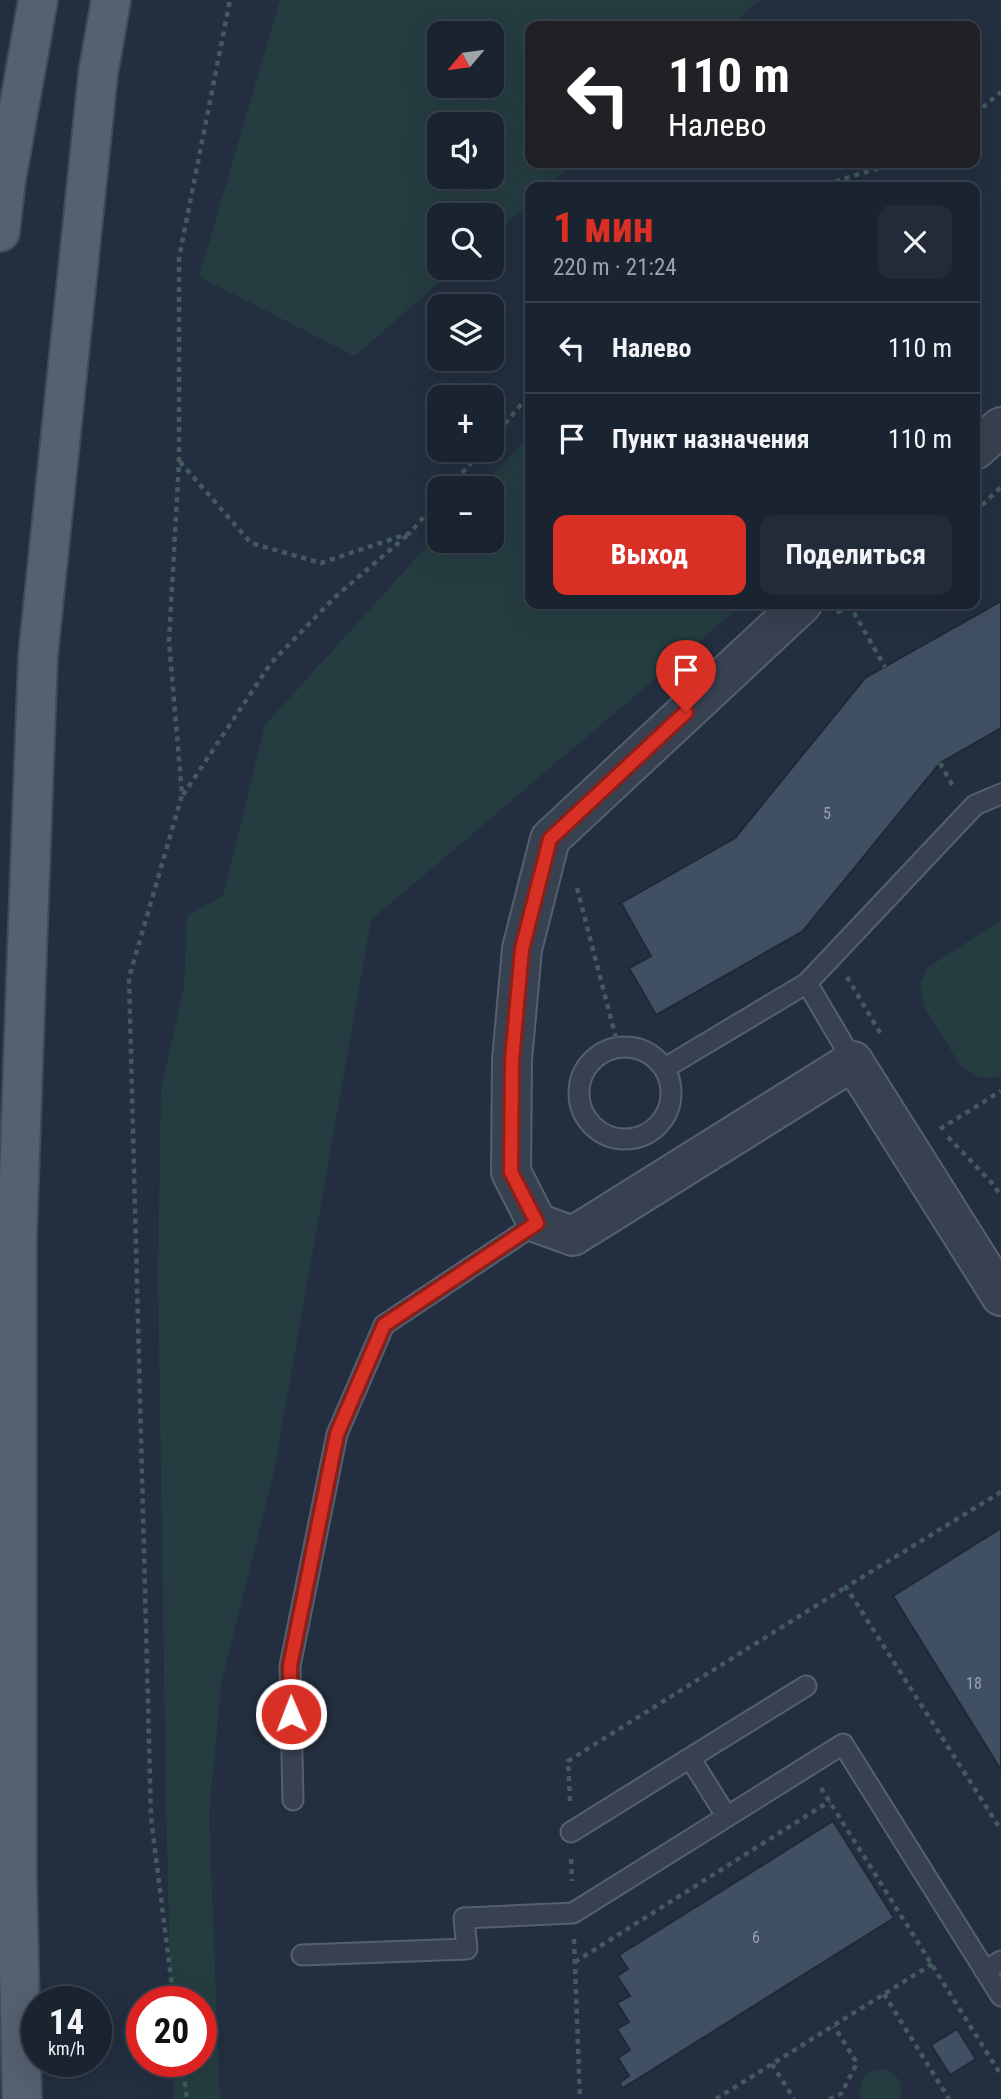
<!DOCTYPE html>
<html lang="ru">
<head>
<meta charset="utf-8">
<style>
	:root { --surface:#1a2330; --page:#232b38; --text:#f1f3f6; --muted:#9fa4ab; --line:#38404c; --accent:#d93025 }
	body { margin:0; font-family:"Roboto Condensed",sans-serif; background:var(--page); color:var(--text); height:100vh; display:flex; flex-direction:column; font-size:26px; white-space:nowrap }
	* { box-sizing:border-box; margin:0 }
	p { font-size:23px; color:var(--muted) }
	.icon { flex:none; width:38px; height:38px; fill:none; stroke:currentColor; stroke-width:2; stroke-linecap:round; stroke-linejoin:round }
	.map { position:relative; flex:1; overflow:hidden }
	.panel { position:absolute; left:525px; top:182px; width:455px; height:427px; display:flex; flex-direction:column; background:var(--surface); border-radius:14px; box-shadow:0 7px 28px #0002,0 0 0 2px var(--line) }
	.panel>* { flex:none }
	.top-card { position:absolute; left:525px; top:21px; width:455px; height:147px; border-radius:14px; box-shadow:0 7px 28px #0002,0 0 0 2px var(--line); background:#202124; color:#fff; overflow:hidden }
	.needle { width:46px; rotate:241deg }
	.buttons { position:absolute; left:427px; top:21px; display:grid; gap:14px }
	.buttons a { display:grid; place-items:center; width:77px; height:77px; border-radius:14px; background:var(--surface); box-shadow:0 7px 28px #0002,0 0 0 2px var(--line); font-size:35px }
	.speed { position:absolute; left:21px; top:1986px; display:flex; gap:14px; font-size:35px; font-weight:700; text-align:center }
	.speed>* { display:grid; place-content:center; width:91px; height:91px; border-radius:50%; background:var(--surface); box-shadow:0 7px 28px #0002,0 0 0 2px var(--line); line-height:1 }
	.speed small { font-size:18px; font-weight:400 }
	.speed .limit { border:10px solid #d22; background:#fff; color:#111 }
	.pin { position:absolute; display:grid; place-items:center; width:60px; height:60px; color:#fff; margin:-72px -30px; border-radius:50% 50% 50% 0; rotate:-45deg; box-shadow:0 0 7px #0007 }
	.pin .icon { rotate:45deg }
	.me { position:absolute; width:77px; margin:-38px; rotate:359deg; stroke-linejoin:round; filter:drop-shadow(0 0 5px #0008) }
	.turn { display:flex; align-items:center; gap:24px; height:147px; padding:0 28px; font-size:32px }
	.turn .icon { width:91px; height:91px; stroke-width:2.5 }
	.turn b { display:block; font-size:49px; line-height:60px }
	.round { display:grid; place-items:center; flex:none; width:74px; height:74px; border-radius:14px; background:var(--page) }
	.overview { display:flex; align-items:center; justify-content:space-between; height:119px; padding:0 28px }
	h1 { font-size:42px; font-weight:700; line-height:52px; color:var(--accent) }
	.action { display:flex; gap:14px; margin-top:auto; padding:14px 28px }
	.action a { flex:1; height:80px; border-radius:14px; background:var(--accent); color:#fff; font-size:28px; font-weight:700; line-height:80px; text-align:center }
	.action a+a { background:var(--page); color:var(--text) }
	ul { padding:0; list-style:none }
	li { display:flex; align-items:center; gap:21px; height:91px; padding:0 28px; border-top:2px solid var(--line) }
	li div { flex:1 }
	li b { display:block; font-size:26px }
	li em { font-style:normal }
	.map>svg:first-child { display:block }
	.green { fill:#253d41; fill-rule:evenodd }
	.building { fill:#414f62; stroke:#1e2837; stroke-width:2 }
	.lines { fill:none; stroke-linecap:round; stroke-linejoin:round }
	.service-casing { stroke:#555f6e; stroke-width:23 }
	.minor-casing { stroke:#555f6e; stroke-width:42 }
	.primary-casing { stroke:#404a59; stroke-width:42 }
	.path { stroke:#435a5e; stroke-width:4.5; stroke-dasharray:5 5; stroke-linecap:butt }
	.service { stroke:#374150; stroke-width:19 }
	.minor { stroke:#374150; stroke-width:38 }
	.primary { stroke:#556070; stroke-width:38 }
	.route-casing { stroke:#8d1f18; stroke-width:18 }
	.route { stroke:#d93025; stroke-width:12 }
	.labels { text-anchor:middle; stroke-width:6; stroke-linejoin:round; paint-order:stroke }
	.number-label { font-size:16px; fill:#96a1b1 }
</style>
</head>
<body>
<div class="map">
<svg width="1001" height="2099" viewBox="0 0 1001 2099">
	<rect width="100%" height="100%" fill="#232f40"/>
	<path class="green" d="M280 0H760L730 26H530V163H575L547 187H530V202L492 236V215H439V268H456L355 356 199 277ZM439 33H492V86H439ZM439 124H492V177H439Z
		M530 435V604H743L371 920 273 1477 221 1685 209 1815 220 2099H174L173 2062H201V2002H171L166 1803 158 1274 161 1089 184 987 187 916 223 896 265 725 439 533V541H492V488H480Z
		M1001 920V1077L980 1078 960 1065 924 1006 920 985 927 968Z
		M880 2069C896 2071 905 2083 899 2099H862C856 2083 864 2072 880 2069Z"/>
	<path class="building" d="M1001 601V728L940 763 803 931 656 1015 629 968 651 956 621 903 735 838 865 678Z
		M1001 1528V1770L893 1596Z
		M833 1821 894 1918 623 2088 619 2083 629 2076 618 2058 630 2050 617 2029 629 2022 617 2003 630 1996 617 1976 628 1969 619 1955Z
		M957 2029 976 2059 950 2075 931 2045Z"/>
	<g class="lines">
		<defs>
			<path id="service" d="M579 1093a46 46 0 1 1 92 0a46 46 0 1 1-92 0Z
				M853 1061 807 983 975 805 1001 794
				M665 1068 807 983
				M293 1800 290 1666 337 1434 384 1325 537 1223
				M727 1817 690 1758 806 1686
				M571 1832 690 1758
				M302 1955 467 1949 464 1918 573 1913 843 1744 1001 1996
				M985 1971 1001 1961"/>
			<path id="minor" d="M975 450 1001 427
				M802 604 550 839 522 949 512 1060 511 1172 537 1223 573 1236 853 1061 1001 1296"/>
			<path id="primary" d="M0 232 6 180 38 0
				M22 2099 17 1879V1237L27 951 38 656 98 74 111 0"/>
		</defs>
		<use href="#service" class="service-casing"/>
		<use href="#minor" class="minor-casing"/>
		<use href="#primary" class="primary-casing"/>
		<path class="path" d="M975 114 1001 92
			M816 187 897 163
			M492 439 530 394
			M180 462 251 543 321 563 410 533 439 499
			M449 488 482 450
			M975 512 1001 487
			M849 604 885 667
			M837 613 850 604
			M940 763 954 788
			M183 795 271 663 335 597 410 533
			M577 888 618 1046
			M847 977 882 1036
			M940 1129 1001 1091
			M948 1137 993 1184 1001 1196
			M1001 1492 846 1587 1001 1830
			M821 1788 1001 2075
			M570 1801 568 1761 846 1587
			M571 1859 572 1881
			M574 1939 580 2099
			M575 1962 830 1801
			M884 1994 949 2099
			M174 2002 151 1818 129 978 182 795 169 641 179 462V258L230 0
			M182 2062 187 2099
			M772 2064 794 2099
			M716 2099 932 1964
			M829 2099 841 2094 857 2063 834 2026"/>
		<use href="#service" class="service"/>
		<use href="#minor" class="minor"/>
		<use href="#primary" class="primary"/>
	</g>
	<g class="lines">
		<defs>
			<path id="route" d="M291 1714 290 1666 337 1434 384 1325 537 1223 511 1172 512 1060 522 949 550 839 686 712"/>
		</defs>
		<use href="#route" class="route-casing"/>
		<use href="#route" class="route"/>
	</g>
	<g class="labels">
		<g class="number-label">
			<text x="827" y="819">5</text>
			<text x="974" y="1689">18</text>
			<text x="756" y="1943">6</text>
		</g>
	</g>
</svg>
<div class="buttons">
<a><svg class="needle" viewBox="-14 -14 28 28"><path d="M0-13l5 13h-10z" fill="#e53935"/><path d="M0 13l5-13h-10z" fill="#9fa4ab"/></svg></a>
<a><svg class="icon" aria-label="sound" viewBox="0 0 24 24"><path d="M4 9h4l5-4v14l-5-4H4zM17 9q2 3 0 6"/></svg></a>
<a><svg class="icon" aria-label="search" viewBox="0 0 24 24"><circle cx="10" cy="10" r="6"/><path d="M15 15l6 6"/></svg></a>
<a><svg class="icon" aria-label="layers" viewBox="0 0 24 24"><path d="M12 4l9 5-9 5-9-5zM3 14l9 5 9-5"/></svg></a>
<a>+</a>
<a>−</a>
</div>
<div class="speed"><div>14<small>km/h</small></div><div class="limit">20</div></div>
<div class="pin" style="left:686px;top:712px;background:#d93025"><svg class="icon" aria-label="arrive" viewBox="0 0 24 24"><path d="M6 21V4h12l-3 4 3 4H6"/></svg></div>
<svg class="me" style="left:291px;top:1714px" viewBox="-20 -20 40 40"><circle r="17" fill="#d93025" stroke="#fff" stroke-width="3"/><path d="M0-11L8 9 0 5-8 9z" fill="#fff"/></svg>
<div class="top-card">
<div class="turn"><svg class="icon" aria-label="left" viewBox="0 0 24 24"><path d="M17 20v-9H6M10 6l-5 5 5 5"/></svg><div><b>110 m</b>Налево</div></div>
</div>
<section class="panel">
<div class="overview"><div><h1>1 мин</h1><p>220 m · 21:24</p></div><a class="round"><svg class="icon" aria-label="close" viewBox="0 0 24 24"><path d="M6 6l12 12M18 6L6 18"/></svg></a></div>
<ul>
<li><svg class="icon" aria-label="left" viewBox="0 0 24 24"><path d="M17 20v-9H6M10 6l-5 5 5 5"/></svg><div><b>Налево</b></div><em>110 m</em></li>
<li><svg class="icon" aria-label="arrive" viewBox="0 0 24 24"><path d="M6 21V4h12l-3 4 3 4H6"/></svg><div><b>Пункт назначения</b></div><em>110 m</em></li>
</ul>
<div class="action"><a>Выход</a><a>Поделиться</a></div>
</section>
</div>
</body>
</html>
